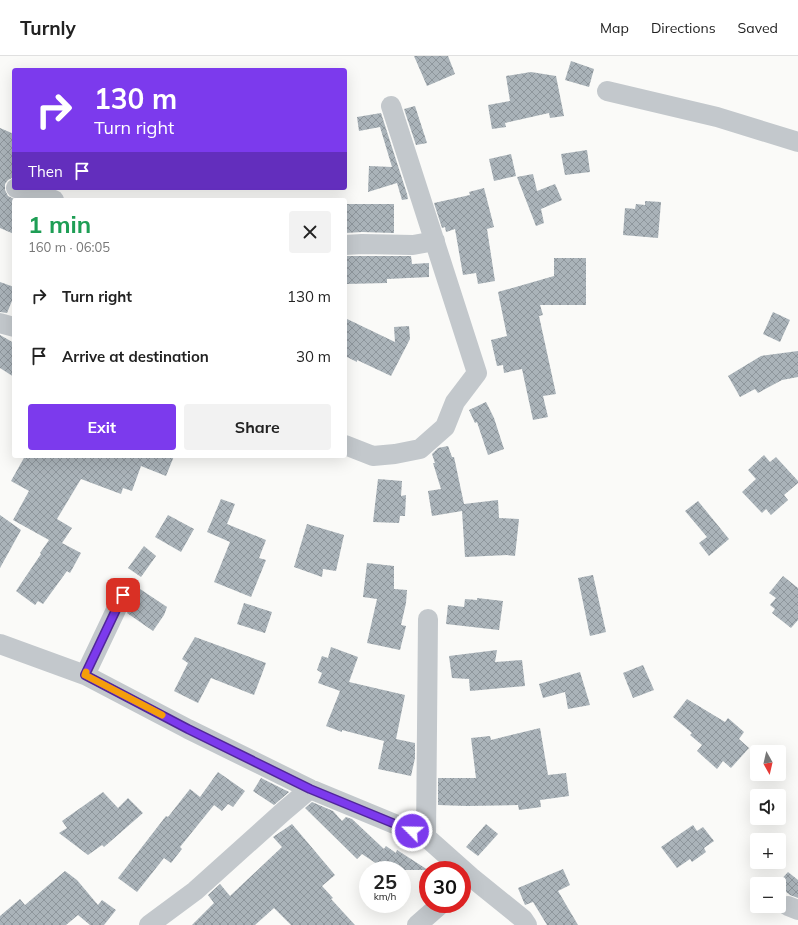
<!DOCTYPE html>
<html lang="en">
<head>
<meta charset="utf-8">
<style>
	:root { --surface:#fff; --page:#f2f2f2; --text:#222; --muted:#767676; --line:#e0e0e0; --accent:#7c3aed }
	body { margin:0; font-family:Mulish,sans-serif; background:var(--page); color:var(--text); height:100vh; display:flex; flex-direction:column; font-size:15px; white-space:nowrap }
	* { box-sizing:border-box; margin:0 }
	p { font-size:13px; color:var(--muted) }
	.icon { flex:none; width:22px; height:22px; fill:none; stroke:currentColor; stroke-width:2; stroke-linecap:round; stroke-linejoin:round }
	.map { position:relative; flex:1; overflow:hidden }
	.sheet { position:absolute; left:12px; top:142px; width:335px; height:260px; display:flex; flex-direction:column; background:var(--surface); border-radius:4px; box-shadow:0 4px 16px #0002 }
	.sheet>* { flex:none }
	.guide { position:absolute; left:12px; top:12px; width:335px; height:122px; border-radius:4px; box-shadow:0 4px 16px #0002; background:#7c3aed; color:#fff; overflow:hidden }
	.needle { width:26px; rotate:172deg }
	.controls { position:absolute; left:750px; top:689px; display:grid; gap:8px }
	.controls a { display:grid; place-items:center; width:36px; height:36px; border-radius:4px; background:var(--surface); box-shadow:0 4px 16px #0002; font-size:20px }
	.speed { position:absolute; left:359px; top:805px; display:flex; gap:8px; font-size:20px; font-weight:700; text-align:center }
	.speed>* { display:grid; place-content:center; width:52px; height:52px; border-radius:50%; background:var(--surface); box-shadow:0 4px 16px #0002; line-height:1 }
	.speed small { font-size:10px; font-weight:400 }
	.speed .limit { border:6px solid #d22; background:#fff; color:#111 }
	.pin { position:absolute; display:grid; place-items:center; width:34px; height:34px; color:#fff; margin:-17px; border-radius:8px; box-shadow:0 2px 6px #0006 }
	.me { position:absolute; width:44px; margin:-22px; rotate:293deg; stroke-linejoin:round; filter:drop-shadow(0 0 3px #0008) }
	.turn { display:flex; align-items:center; gap:14px; height:84px; padding:0 16px; font-size:18px }
	.turn .icon { width:52px; height:52px; stroke-width:2.5 }
	.turn b { display:block; font-size:28px; line-height:34px }
	.then { display:flex; align-items:center; height:38px; padding:0 16px; background:#0003; gap:8px; font-size:15px }
	.round { display:grid; place-items:center; flex:none; width:42px; height:42px; border-radius:4px; background:var(--page) }
	.head { display:flex; align-items:center; justify-content:space-between; height:68px; padding:0 16px }
	h1 { font-size:24px; font-weight:700; line-height:30px; color:#1e9e55 }
	.button { display:flex; gap:8px; margin-top:auto; padding:8px 16px }
	.button a { flex:1; height:46px; border-radius:4px; background:var(--accent); color:#fff; font-size:16px; font-weight:700; line-height:46px; text-align:center }
	.button a+a { background:var(--page); color:var(--text) }
	ul { padding:0; list-style:none }
	li { display:flex; align-items:center; gap:12px; height:60px; padding:0 16px }
	li div { flex:1 }
	li b { display:block; font-size:15px }
	li em { font-style:normal }
	header { display:flex; align-items:center; gap:24px; box-sizing:border-box; height:56px; padding:0 20px; background:var(--surface); border-bottom:1px solid var(--line) }
	header strong { font-size:19px }
	nav { display:flex; gap:22px; margin-inline-start:auto; font-size:14px }
	.map>svg:first-child { display:block }
	.building { fill:url(#building-cross-hatch) }
	.lines { fill:none; stroke-linecap:round; stroke-linejoin:round }
	.minor { stroke:#c3c8cc; stroke-width:20 }
	.route-casing { stroke:#51269a; stroke-width:10 }
	.route { stroke:#7c3aed; stroke-width:7 }
	.slow { stroke:#f59e0b; stroke-width:7 }
</style>
</head>
<body>
<header>
<strong>Turnly</strong>
<nav><a>Map</a><a>Directions</a><a>Saved</a></nav>
</header>
<div class="map">
<svg width="798" height="869" viewBox="0 0 798 869">
	<defs>
		<pattern id="building-cross-hatch" width="8" height="8" patternUnits="userSpaceOnUse"><rect width="8" height="8" fill="#aab3b9"/><path d="M0 0l8 8M0 8l8-8" fill="none" stroke="#8e969c"/></pattern>
	</defs>
	<rect width="100%" height="100%" fill="#fafaf8"/>
	<path class="building" d="M414 0H448L455 18 427 30Z
		M571 5 594 13 589 31 565 24Z
		M531 16 556 20 564 60 550 62 549 57 505 67 506 71 492 73 488 49 510 45 506 20Z
		M415 50 427 87 416 89 404 53Z
		M381 57 407 138 408 143 402 144 397 127 368 136 369 110 392 111 380 71 359 75 357 61Z
		M0 72 14 78V121L8 124 5 128V134L8 140 14 143V178L0 172Z
		M587 94 590 116 565 119 561 98Z
		M511 98 516 120 494 125 489 103Z
		M533 118 537 135 555 128 562 144 541 153 544 167 536 170 517 121Z
		M484 132 494 171 487 173 495 225 478 228 476 217 463 219 455 173 446 176 445 171 442 172 434 147 470 139 469 136Z
		M645 145 661 146 658 182 623 179 625 152 635 153 636 148 645 149Z
		M345 148H394V177L362 176 345 177Z
		M345 200H411L412 208 429 207V221L387 223V227L345 228Z
		M554 202H586V249H540L543 259 539 260 556 338 543 340 548 361 533 364 522 313 504 317 503 309 497 310 491 284 507 280 498 236 554 220Z
		M0 226 14 231V240L7 257 0 256Z
		M773 256 790 264 780 286 763 278Z
		M345 262 395 286 394 271 409 270 410 283 391 320 357 304V306L345 300Z
		M0 279 14 287V321L0 312Z
		M798 295V321L782 324 758 337 755 333 740 341 728 320 761 300Z
		M486 346 494 362 504 393 488 399 477 366 475 367 469 354Z
		M448 390 452 401H454L464 448 498 444 499 462 519 463 515 500 507 499 465 501 462 455 432 460 428 435 441 433 433 407H435L432 398 438 392Z
		M764 399 770 406 776 401 798 425V427L784 439 788 444 771 459 766 453 762 457 742 436 756 423 748 414Z
		M25 400H174L166 420 141 410 132 435 123 432 121 438 81 423 57 463 72 472 62 487 81 497 70 517 67 515 43 548 38 545 35 549 16 535 41 498 40 497 49 484 13 464 29 435 11 425Z
		M378 423 402 425 401 440 406 439 405 460H400L399 467 373 466Z
		M221 443 235 448 227 468 266 484 259 502 266 504 251 541 214 526 230 486 207 476Z
		M698 445 729 483 709 500 699 487 707 481 685 455Z
		M0 459 21 474 0 512Z
		M168 459 194 473 181 496 155 481Z
		M307 468 344 479 336 515 323 513 322 521 294 511Z
		M144 490 156 500 141 521 128 512Z
		M367 507 394 510V533L407 534 406 547 401 569 406 570 400 594 367 587 377 543 363 541Z
		M593 519 606 576 590 580 578 522Z
		M783 520 798 532V564L791 572 772 557 775 553 770 549 776 542 769 537Z
		M140 533 167 551 164 559 153 575 127 557 134 542Z
		M477 542 503 545 499 574 446 568 448 549 464 551 465 543 477 544Z
		M244 547 272 556 265 577 237 568Z
		M195 581 266 607 254 639 211 622 198 647 174 635 188 607 182 603Z
		M331 591 358 601 349 626 405 639 396 683 415 687V702L411 720 378 713 384 685 342 674V676L326 670 340 635 318 627 322 617 317 614 322 600 328 602Z
		M497 594 495 606 522 604 525 630 470 635 469 623 452 622 449 600Z
		M643 609 654 634 633 642 623 617Z
		M580 616 590 649 568 653 565 636 543 642 539 628Z
		M687 643 725 666 728 662 744 676 739 683 749 692 731 712 723 705 717 713 697 695 702 689 690 679 692 677 673 661Z
		M540 672 548 719 566 717 569 740 540 744 541 751 519 754 518 749 467 750 438 749V722H476L471 682 490 680 491 684Z
		M218 716 245 735 233 751 228 748 222 755 214 749 180 791 182 793 171 807 164 802 137 836 118 822 166 760 168 761 190 733 200 741Z
		M261 722 289 736 274 749 253 735Z
		M103 736 118 752 128 742 143 757 104 791 102 789 88 799 59 777 67 772 62 765Z
		M312 746 333 755 342 765 346 761 352 763 384 793 386 790 396 797 397 794 428 814H386L362 798 357 803 305 752Z
		M292 768 335 819 322 830 333 842 331 843 355 869H291L274 852 255 869H192L214 847 208 839 220 828 230 840 282 791 273 781Z
		M486 768 498 778 478 800 466 791Z
		M693 769 697 775 703 771 714 785 704 792 706 796 692 806 690 803 677 812 661 791Z
		M563 813 570 829 558 835 578 869H547L533 846 525 849 518 832Z
		M65 815 77 824 98 849 102 844 116 854 104 869H90L78 859 66 869H0V860L20 843 25 849Z
		M788 816 798 824V842L790 839 779 830V828H777Z"/>
	<g class="lines">
		<path class="minor" d="M607 35 717 61 798 86
			M16 132 54 144
			M345 189 362 188 413 189 435 185
			M0 267 14 271
			M345 389 373 400 395 398 420 393 445 371 455 346 477 317 391 50
			M0 588 85 619 188 673 310 733 426 781 471 821 523 863 527 869
			M85 619 123 539
			M426 781 428 563
			M788 850 798 854
			M149 869 195 835 284 755 310 733
			M417 869 441 848"/>
	</g>
	<g class="lines">
		<defs>
			<path id="route" d="M123 539 85 619 188 673 310 733 412 775"/>
		</defs>
		<use href="#route" class="route-casing"/>
		<use href="#route" class="route"/>
		<path class="slow" d="M86 616 85 619 162 659"/>
	</g>
</svg>
<div class="controls">
<a><svg class="needle" viewBox="-14 -14 28 28"><path d="M0-13l5 13h-10z" fill="#e53935"/><path d="M0 13l5-13h-10z" fill="#767676"/></svg></a>
<a><svg class="icon" aria-label="sound" viewBox="0 0 24 24"><path d="M4 9h4l5-4v14l-5-4H4zM17 9q2 3 0 6"/></svg></a>
<a>+</a>
<a>−</a>
</div>
<div class="speed"><div>25<small>km/h</small></div><div class="limit">30</div></div>
<div class="pin" style="left:123px;top:539px;background:#d93025"><svg class="icon" aria-label="arrive" viewBox="0 0 24 24"><path d="M6 21V4h12l-3 4 3 4H6"/></svg></div>
<svg class="me" style="left:412px;top:775px" viewBox="-20 -20 40 40"><circle r="17" fill="#7c3aed" stroke="#fff" stroke-width="3"/><path d="M0-11L8 9 0 5-8 9z" fill="#fff"/></svg>
<div class="guide">
<div class="turn"><svg class="icon" aria-label="right" viewBox="0 0 24 24"><path d="M7 20v-9h11M14 6l5 5-5 5"/></svg><div><b>130 m</b>Turn right</div></div>
<div class="then">Then<svg class="icon" aria-label="arrive" viewBox="0 0 24 24"><path d="M6 21V4h12l-3 4 3 4H6"/></svg></div>
</div>
<section class="sheet">
<div class="head"><div><h1>1 min</h1><p>160 m · 06:05</p></div><a class="round"><svg class="icon" aria-label="close" viewBox="0 0 24 24"><path d="M6 6l12 12M18 6L6 18"/></svg></a></div>
<ul>
<li><svg class="icon" aria-label="right" viewBox="0 0 24 24"><path d="M7 20v-9h11M14 6l5 5-5 5"/></svg><div><b>Turn right</b></div><em>130 m</em></li>
<li><svg class="icon" aria-label="arrive" viewBox="0 0 24 24"><path d="M6 21V4h12l-3 4 3 4H6"/></svg><div><b>Arrive at destination</b></div><em>30 m</em></li>
</ul>
<div class="button"><a>Exit</a><a>Share</a></div>
</section>
</div>
</body>
</html>
